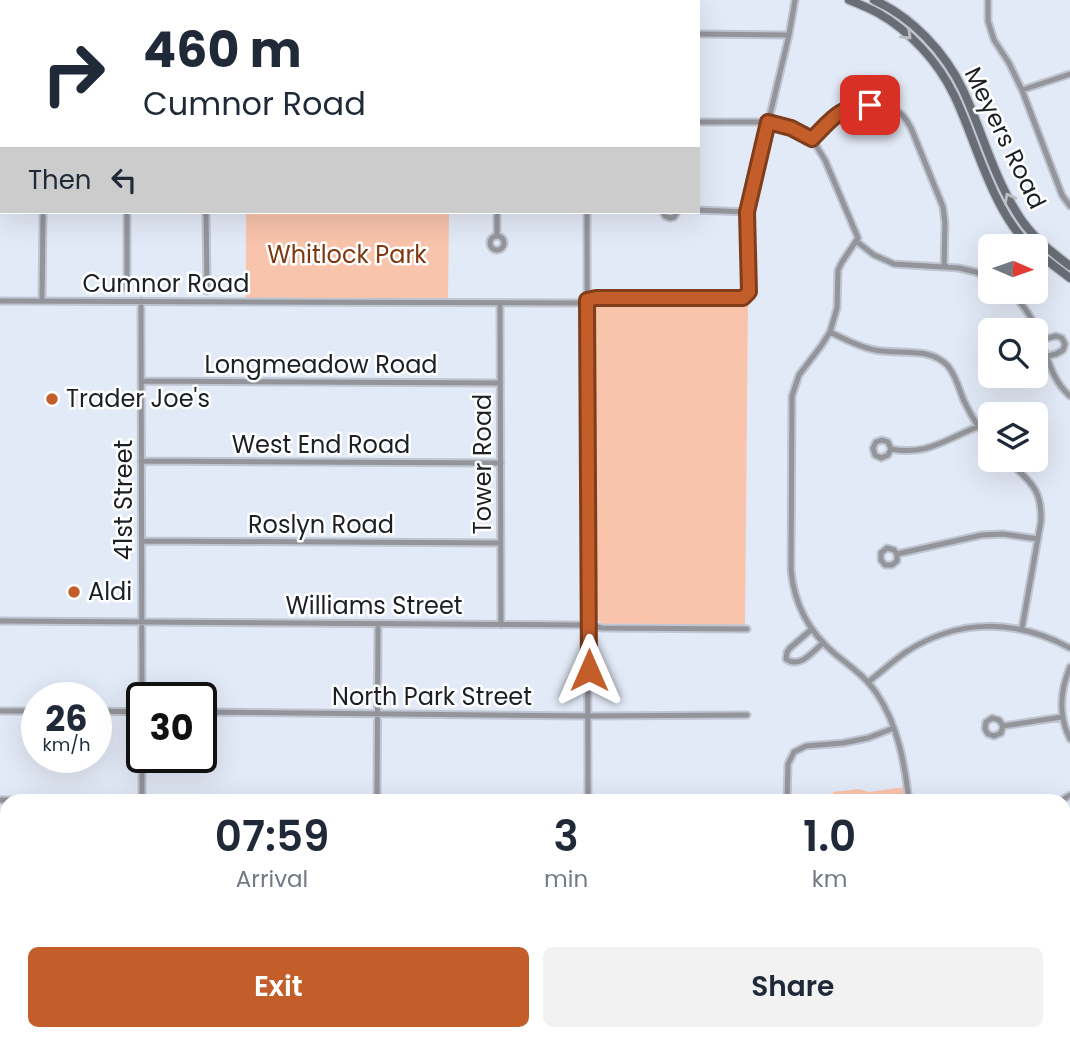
<!DOCTYPE html>
<html lang="en">
<head>
<meta charset="utf-8">
<style>
	:root { --surface:#fff; --page:#f2f2f3; --text:#1f2937; --muted:#747a83; --accent:#c35e2a }
	body { margin:0; font-family:Poppins,sans-serif; background:var(--page); color:var(--text); height:100vh; display:flex; flex-direction:column; font-size:26px; white-space:nowrap }
	* { box-sizing:border-box; margin:0 }
	p { font-size:23px; color:var(--muted) }
	.icon { flex:none; width:38px; height:38px; fill:none; stroke:currentColor; stroke-width:2; stroke-linecap:round; stroke-linejoin:round }
	.map { position:relative; flex:1; overflow:hidden }
	.drawer { position:absolute; left:0px; top:794px; width:1071px; height:247px; display:flex; flex-direction:column; background:var(--surface); border-radius:21px 21px 0 0; box-shadow:0 7px 28px #0002 }
	.drawer>* { flex:none }
	.hud { position:absolute; left:0px; top:0px; width:700px; height:214px; box-shadow:0 7px 28px #0002; background:#fff; color:var(--text); overflow:hidden }
	.needle { width:46px; rotate:92deg }
	.tools { position:absolute; left:978px; top:234px; display:grid; gap:14px }
	.tools a { display:grid; place-items:center; width:70px; height:70px; border-radius:10px; background:var(--surface); box-shadow:0 7px 28px #0002; font-size:35px }
	.speed { position:absolute; left:21px; top:682px; display:flex; gap:14px; font-size:35px; font-weight:700; text-align:center }
	.speed>* { display:grid; place-content:center; width:91px; height:91px; border-radius:50%; background:var(--surface); box-shadow:0 7px 28px #0002; line-height:1 }
	.speed small { font-size:18px; font-weight:400 }
	.speed .limit { border:4px solid #111; border-radius:10px; background:#fff; color:#111 }
	.pin { position:absolute; display:grid; place-items:center; width:60px; height:60px; color:#fff; margin:-30px; border-radius:14px; box-shadow:0 4px 10px #0006 }
	.me { position:absolute; width:77px; margin:-38px; rotate:0deg; stroke-linejoin:round; filter:drop-shadow(0 0 5px #0008) }
	.turn { display:flex; align-items:center; gap:24px; height:147px; padding:0 28px; font-size:32px }
	.turn .icon { width:91px; height:91px; stroke-width:2.5 }
	.turn b { display:block; font-size:49px; line-height:60px }
	.then { display:flex; align-items:center; height:66px; padding:0 28px; background:#0003; gap:14px; font-size:26px }
	.eta { display:flex; justify-content:space-evenly; align-items:center; height:119px; text-align:center }
	.eta b { font-size:42px; font-weight:600; line-height:49px }
	.cta { display:flex; gap:14px; margin-top:auto; padding:14px 28px }
	.cta a { flex:1; height:80px; border-radius:10px; background:var(--accent); color:#fff; font-size:28px; font-weight:600; line-height:80px; text-align:center }
	.cta a+a { background:var(--page); color:var(--text) }
	.map>svg:first-child { display:block }
	.green { fill:#f9c4ac }
	.lines { fill:none; stroke-linecap:round; stroke-linejoin:round }
	.street-casing { stroke:#bfc5d1; stroke-width:9 }
	.secondary-casing { stroke:#bfc5d1; stroke-width:11 }
	.street { stroke:#93959b; stroke-width:5 }
	.secondary { stroke:#696d75; stroke-width:8 }
	.oneway { stroke:#bcbdc1 }
	.route-casing { stroke:#7f3d1b; stroke-width:18 }
	.route { stroke:#c35e2a; stroke-width:12 }
	.poi-dot { fill:#c35e2a; stroke:#fff; stroke-width:2.5 }
	.labels { text-anchor:middle; stroke-width:5; stroke-linejoin:round; paint-order:stroke }
	.street-label { font-size:24px; fill:#1c1f23; stroke:#fff }
	.park-label { font-size:24px; fill:#803811; stroke:#fff }
	.poi-label { font-size:24px; fill:#1c1f23; stroke:#fff; text-anchor:start }
</style>
</head>
<body>
<div class="map">
<svg width="1070" height="1040" viewBox="0 0 1070 1040">
	<rect width="100%" height="100%" fill="#e3eaf7"/>
	<path class="green" d="M246 212H449L448 298H246Z
		M742 301 748 304 745 627 606 626 593 617V312L599 302Z
		M905 787 906 801H833V792L859 789 869 792Z
		M1070 895V952H1064V901Z"/>
	<g class="lines">
		<defs>
			<path id="street" d="M185 0V2
				M586 0V2
				M988 0V21L994 40 1009 63 1022 90 1062 195 1070 206
				M698 34 789 35
				M1022 90 1070 74
				M698 122H768L791 128 812 139 825 160 858 238 856 241 874 255 894 264 959 268 976 272 990 279
				M0 126H2
				M812 139C821 130 830 118 841 111 857 101 886 102 901 114 906 118 908 123 911 128L943 207 945 223 944 266H946
				M698 210 747 212
				M127 212V289
				M206 212 207 291
				M497 212V236
				M587 212 588 802
				M663 212 665 216 670 218 674 217 677 212
				M490 243a7 7 0 1 1 14 0a7 7 0 1 1-14 0Z
				M856 241 842 262 838 270 837 308 830 332 821 346 799 375 792 396 791 570C794 604 809 632 835 654 850 666 866 677 877 694 898 725 905 765 909 802
				M1010 292C1022 303 1032 317 1038 333 1047 354 1051 380 1070 396
				M0 301 580 303 595 298H743L749 292 747 212 789 35 795 0
				M42 301 43 216
				M141 301 142 698
				M500 303 501 625
				M830 332C844 339 859 347 875 350 899 355 929 346 948 366 956 376 959 389 964 401 971 416 979 429 990 441
				M1041 340 1056 336 1062 338 1065 344 1063 350 1056 354 1047 356
				M141 381 500 383
				M891 449 888 455 881 458 875 455 873 448 876 442 882 440 888 442 891 449C927 456 946 439 977 427
				M1008 460C1029 482 1042 487 1041 521L1022 628
				M141 461 501 463
				M142 541 501 543
				M897 554V561L892 565H885L881 560V553L887 548 894 550 897 554 982 535 1003 534 1038 539
				M0 621 588 625 603 628 747 629
				M812 629 790 648 787 652 786 659C800 669 812 652 823 643
				M1070 667C1060 691 1058 715 1070 739
				M868 682C881 672 893 661 906 652 958 618 1017 619 1070 648
				M0 711H37
				M96 711 142 712
				M201 712 589 716 747 715
				M1003 726 1001 733 994 736 988 734 985 729 986 722 992 718 999 720 1003 726 1062 717
				M142 758V802
				M0 800 228 802
				M377 802 378 624
				M787 802 788 764 794 752 806 746 843 743 868 738 894 728
				M1059 802 1070 795
				M1064 895 1070 888
				M0 923 7 922
				M0 1011 7 1010
				M143 1034V1040
				M378 1034V1040
				M638 1034V1040
				M784 1034V1040
				M847 1034V1040
				M983 1034 984 1040"/>
			<path id="secondary" d="M849 0C859 4 869 8 878 13 910 31 938 62 954 95 967 122 976 152 988 179 998 203 1011 229 1031 247
				M874 0C912 17 945 52 963 90 982 131 993 175 1017 213 1030 235 1050 251 1070 266
				M1036 252 1070 278"/>
		</defs>
		<use href="#street" class="street-casing"/>
		<use href="#secondary" class="secondary-casing"/>
		<use href="#street" class="street"/>
		<use href="#secondary" class="secondary"/>
	</g>
	<defs><path id="oneway-chevron" d="M-2-3.5L2.5 0L-2 3.5" fill="none" stroke-width="1.6" stroke-linecap="round" stroke-linejoin="round" transform="scale(1.75)"/></defs>
	<g class="oneway">
		<use href="#oneway-chevron" transform="translate(907 35) rotate(43)"/>
		<use href="#oneway-chevron" transform="translate(1009 198) rotate(-118)"/>
	</g>
	<g class="lines">
		<defs>
			<path id="route" d="M589 670 587 300 596 298H743L749 292 747 212 768 122 791 128 812 139C832 119 839 106 870 105"/>
		</defs>
		<use href="#route" class="route-casing"/>
		<use href="#route" class="route"/>
	</g>
	<g class="poi-dot">
		<circle cx="52" cy="399" r="7"/>
		<circle cx="74" cy="592" r="7"/>
	</g>
	<g class="labels">
		<g class="street-label">
			<text transform="translate(1005 138) rotate(64)" y="8">Meyers Road</text>
			<text x="166" y="292">Cumnor Road</text>
			<text x="321" y="373">Longmeadow Road</text>
			<text x="321" y="453">West End Road</text>
			<text transform="translate(483 464) rotate(-90)" y="8">Tower Road</text>
			<text transform="translate(124 500) rotate(-90)" y="8">41st Street</text>
			<text x="321" y="533">Roslyn Road</text>
			<text x="374" y="614">Williams Street</text>
			<text x="432" y="705">North Park Street</text>
		</g>
		<g class="park-label">
			<text x="347" y="263">Whitlock Park</text>
		</g>
		<g class="poi-label">
			<text x="66" y="407">Trader Joe's</text>
			<text x="88" y="600">Aldi</text>
		</g>
	</g>
</svg>
<div class="tools">
<a><svg class="needle" viewBox="-14 -14 28 28"><path d="M0-13l5 13h-10z" fill="#e53935"/><path d="M0 13l5-13h-10z" fill="#747a83"/></svg></a>
<a><svg class="icon" aria-label="search" viewBox="0 0 24 24"><circle cx="10" cy="10" r="6"/><path d="M15 15l6 6"/></svg></a>
<a><svg class="icon" aria-label="layers" viewBox="0 0 24 24"><path d="M12 4l9 5-9 5-9-5zM3 14l9 5 9-5"/></svg></a>
</div>
<div class="speed"><div>26<small>km/h</small></div><div class="limit">30</div></div>
<div class="pin" style="left:870px;top:105px;background:#d93025"><svg class="icon" aria-label="arrive" viewBox="0 0 24 24"><path d="M6 21V4h12l-3 4 3 4H6"/></svg></div>
<svg class="me" style="left:589px;top:670px" viewBox="-20 -20 40 40"><path d="M0-17L14 15 0 8-14 15z" fill="#c35e2a" stroke="#fff" stroke-width="4"/></svg>
<div class="hud">
<div class="turn"><svg class="icon" aria-label="right" viewBox="0 0 24 24"><path d="M7 20v-9h11M14 6l5 5-5 5"/></svg><div><b>460 m</b>Cumnor Road</div></div>
<div class="then">Then<svg class="icon" aria-label="left" viewBox="0 0 24 24"><path d="M17 20v-9H6M10 6l-5 5 5 5"/></svg></div>
</div>
<section class="drawer">
<div class="eta">
<div><b>07:59</b><p>Arrival</p></div>
<div><b>3</b><p>min</p></div>
<div><b>1.0</b><p>km</p></div>
</div>
<div class="cta"><a>Exit</a><a>Share</a></div>
</section>
</div>
</body>
</html>
